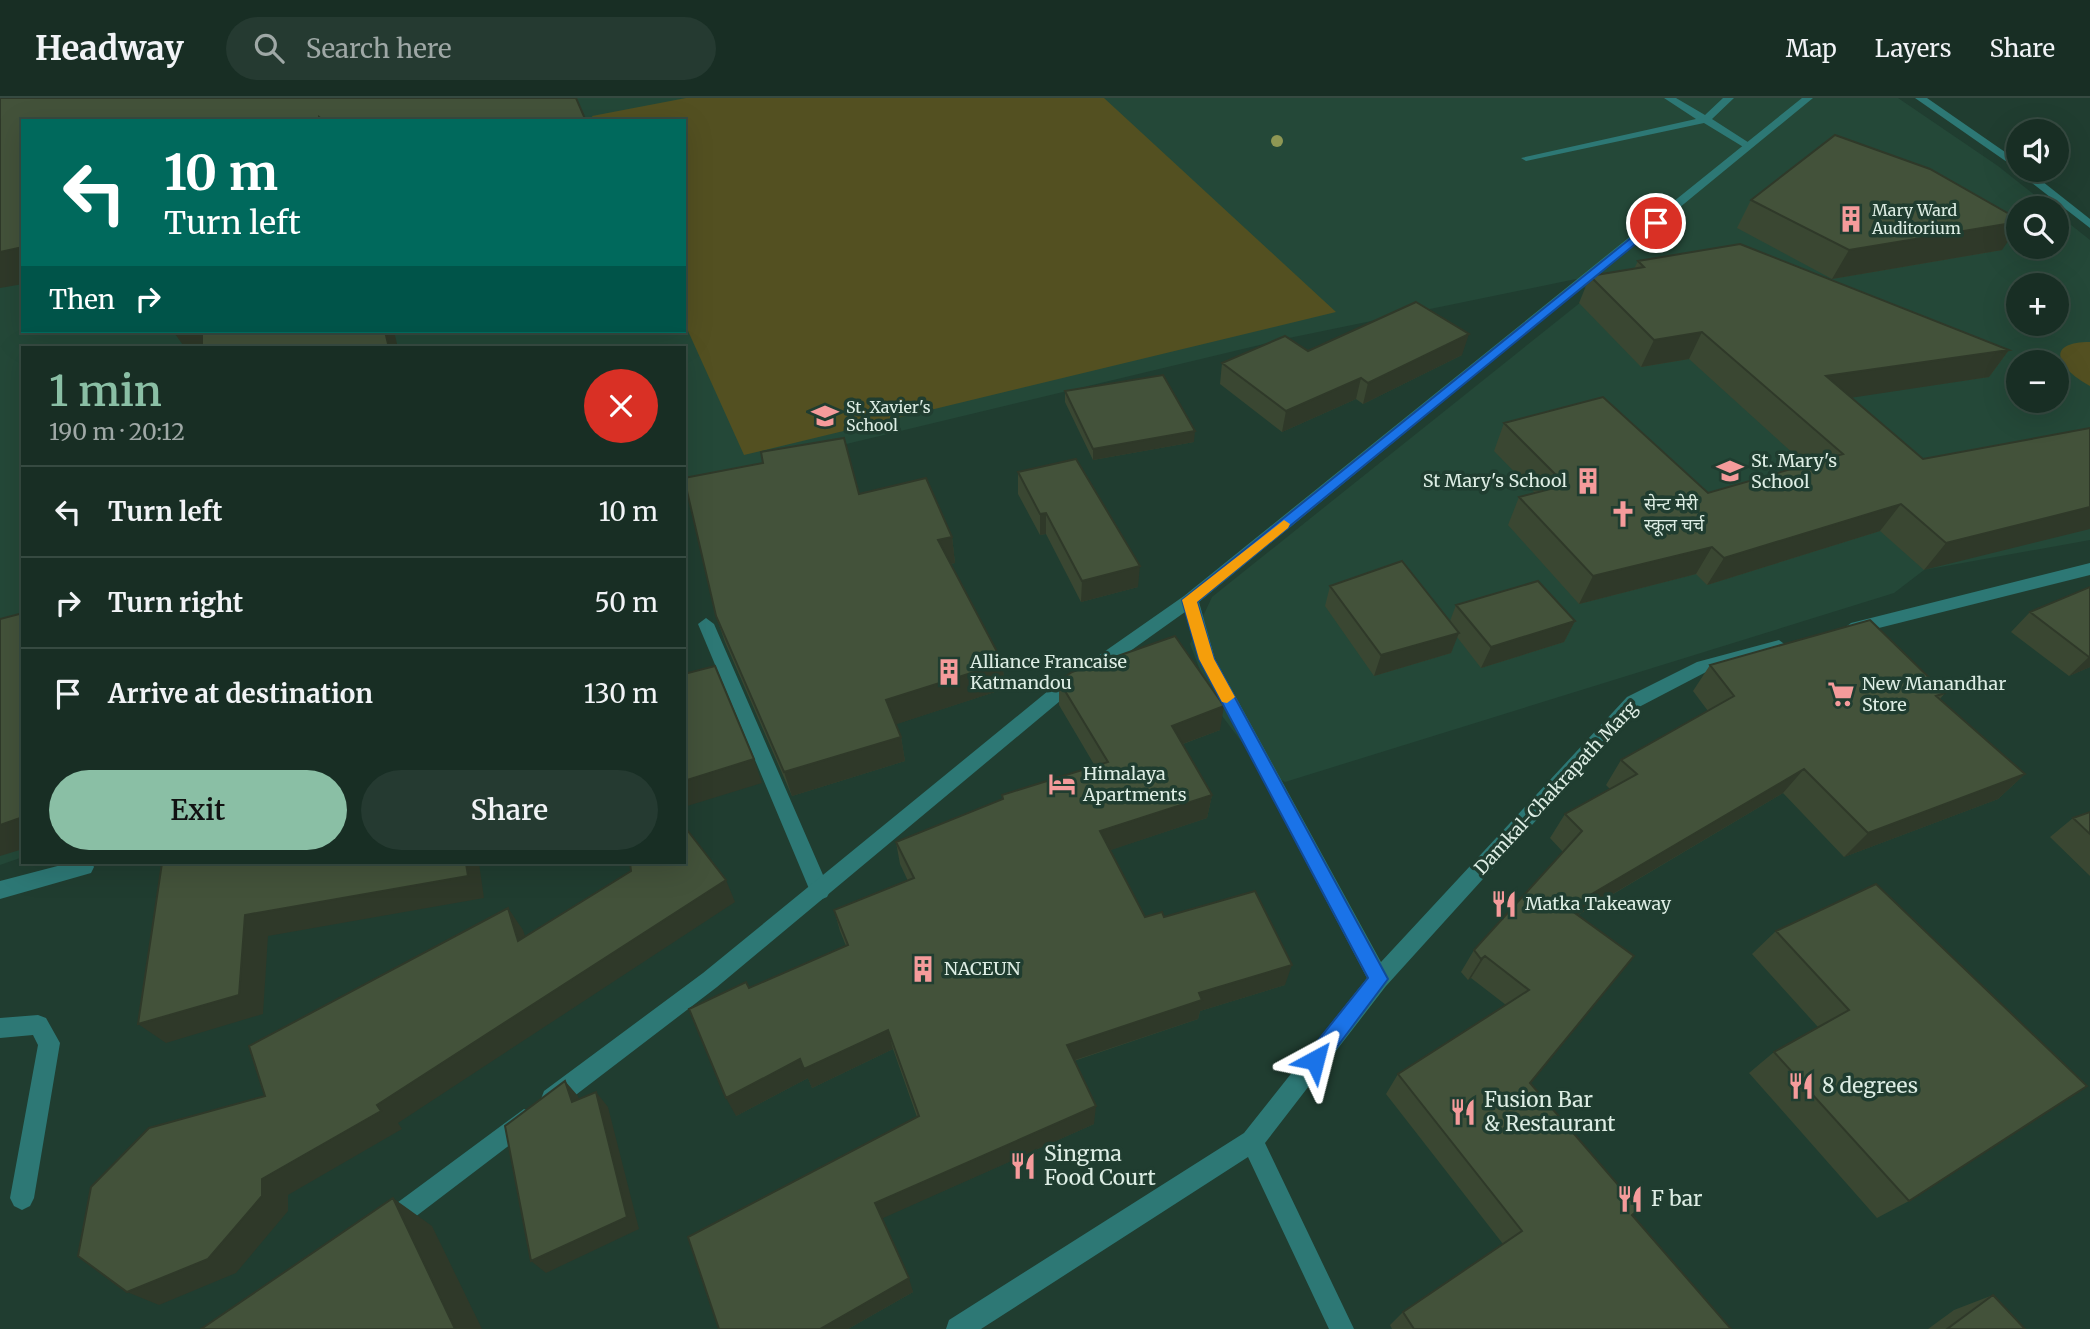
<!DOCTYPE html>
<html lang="en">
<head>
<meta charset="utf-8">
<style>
	:root { --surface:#182e24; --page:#253a31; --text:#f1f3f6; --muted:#9fa8a6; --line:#364a41; --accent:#8abfa5 }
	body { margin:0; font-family:Merriweather,"Noto Sans Devanagari",serif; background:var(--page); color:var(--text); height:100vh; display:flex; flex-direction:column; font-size:26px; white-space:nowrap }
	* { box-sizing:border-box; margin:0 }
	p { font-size:23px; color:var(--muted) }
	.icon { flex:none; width:38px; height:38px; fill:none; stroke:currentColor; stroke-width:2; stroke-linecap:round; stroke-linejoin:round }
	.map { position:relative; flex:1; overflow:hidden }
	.details { position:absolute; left:21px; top:248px; width:665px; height:518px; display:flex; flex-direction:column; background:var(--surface); border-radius:0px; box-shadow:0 7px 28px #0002,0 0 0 2px var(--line) }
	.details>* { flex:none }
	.banner { position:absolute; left:21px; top:21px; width:665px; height:214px; border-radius:0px; box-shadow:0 7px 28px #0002,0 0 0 2px var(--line); background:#00695c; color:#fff; overflow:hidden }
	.controls { position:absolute; left:2006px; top:21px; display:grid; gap:14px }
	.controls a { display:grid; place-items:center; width:63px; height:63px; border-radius:50%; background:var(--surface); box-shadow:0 7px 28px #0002,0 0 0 2px var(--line); font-size:35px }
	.pin { position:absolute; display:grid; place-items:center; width:60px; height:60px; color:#fff; margin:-30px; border:4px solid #fff; border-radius:50%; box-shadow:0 2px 7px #0007 }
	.me { position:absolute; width:77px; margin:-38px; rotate:38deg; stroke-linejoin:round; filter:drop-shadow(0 0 5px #0008) }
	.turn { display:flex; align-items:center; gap:24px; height:147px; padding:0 28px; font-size:32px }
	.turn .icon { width:91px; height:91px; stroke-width:2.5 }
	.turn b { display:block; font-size:49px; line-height:60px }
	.then { display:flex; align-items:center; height:66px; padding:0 28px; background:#0003; gap:14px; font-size:26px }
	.round { display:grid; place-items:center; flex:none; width:74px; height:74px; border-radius:37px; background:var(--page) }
	.head { display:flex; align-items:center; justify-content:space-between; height:119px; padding:0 28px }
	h1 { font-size:42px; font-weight:600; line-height:52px; color:var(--accent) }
	.cta { display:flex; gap:14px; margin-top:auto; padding:14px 28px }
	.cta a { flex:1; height:80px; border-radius:42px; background:var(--accent); color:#111; font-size:28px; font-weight:600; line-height:80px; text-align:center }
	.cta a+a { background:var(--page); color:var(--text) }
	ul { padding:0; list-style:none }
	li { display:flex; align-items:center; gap:21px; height:91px; padding:0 28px; border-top:2px solid var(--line) }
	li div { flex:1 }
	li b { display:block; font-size:26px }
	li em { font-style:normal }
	header { display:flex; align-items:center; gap:42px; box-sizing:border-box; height:98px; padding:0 35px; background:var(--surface); border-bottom:2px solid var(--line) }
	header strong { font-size:33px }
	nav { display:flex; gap:38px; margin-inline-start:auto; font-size:24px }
	.search { width:490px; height:63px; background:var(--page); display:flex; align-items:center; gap:18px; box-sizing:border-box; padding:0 24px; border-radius:38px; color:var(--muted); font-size:26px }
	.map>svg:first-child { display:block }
	.built { fill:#244838; fill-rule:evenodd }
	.green { fill:#535021 }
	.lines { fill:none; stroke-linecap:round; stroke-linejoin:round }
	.service { fill:#2d7875; fill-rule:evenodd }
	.minor { fill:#2d7875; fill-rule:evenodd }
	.tree { fill:#8e9754 }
	.wall { fill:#3a4732 }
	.shaded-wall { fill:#2f3929 }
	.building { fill:#43523a; stroke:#2f3929; stroke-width:2 }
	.route { fill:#1a73e8; stroke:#114b97; stroke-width:2 }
	.slow { fill:#f59e0b }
	.labels { text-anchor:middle; stroke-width:7; stroke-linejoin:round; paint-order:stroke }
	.far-poi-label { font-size:16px; fill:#ddede4; stroke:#203d30; text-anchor:start }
	.poi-label { font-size:18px; fill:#ddede4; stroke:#203d30; text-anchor:start }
	.street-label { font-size:18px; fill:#ddede4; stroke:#203d30 }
	.near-poi-label { font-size:21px; fill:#ddede4; stroke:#203d30; text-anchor:start }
</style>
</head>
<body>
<header>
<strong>Headway</strong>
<div class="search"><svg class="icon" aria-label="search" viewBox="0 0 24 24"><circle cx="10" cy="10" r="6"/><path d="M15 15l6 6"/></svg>Search here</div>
<nav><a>Map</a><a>Layers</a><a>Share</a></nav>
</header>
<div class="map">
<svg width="2090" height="1231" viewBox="0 0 2090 1231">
	<rect width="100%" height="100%" fill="#203d30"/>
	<path class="built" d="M503 0H1898L1998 68 2051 110H2018V149H2056V115L2090 142V442L1924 472 1894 495 1285 684 1260 668 1213 606 1190 546 1212 499 1591 196 1576 181 1284 241 684 385V250H23V759L0 767V82L23 78V233H684V23H346ZM2018 187H2056V226H2018ZM2018 264H2056V303H2018Z"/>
	<path class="green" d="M686 0H1104L1336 214 744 357 684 224V23H594L592 18Z
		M2090 244V288C2061 273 2041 244 2090 244Z"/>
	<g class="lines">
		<path class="service" d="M1664 0H1676L1705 17 1723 0H1734L1712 21 1754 48 1745 50 1704 25 1526 63 1521 60 1696 21Z
			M706 520 714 526 830 793 827 799 820 802 813 799 810 793 698 526Z
			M69 765H92L94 769 91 775 0 801V783Z"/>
		<path class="minor" d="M1802 0H1813L1199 504 1215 561 1381 864 1627 599 1697 564 1779 542 1787 548 1785 552 1708 573 1639 609 1386 888 1265 1045 1354 1231H1329L1248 1059 981 1231H946L949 1222 1244 1035 1367 880 1199 561 1185 514 1060 603 717 889 560 1009 552 1012 544 1009 541 1001 544 993 703 875 1048 593 1184 498Z
			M1915 0H1927L2018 63V72H2028L2090 121V130L2018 74 2017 71Z
			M2090 465V477L1851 537 1843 531 1851 525Z
			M38 917 46 920 60 945 34 1100 30 1108 22 1112 14 1108 10 1100 38 947 33 937 0 940V920Z
			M524 1011 532 1014 535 1022 532 1030 398 1132 390 1136 382 1132 378 1124 382 1116Z"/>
	</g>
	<circle class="tree" cx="1277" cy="43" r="6"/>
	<path class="wall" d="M1751 102 2002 152 1832 181 1737 130Z
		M1638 163 2009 252 1989 279 1851 299 1923 361 2090 330 1924 472 1880 433 1707 487 1696 476 1579 506 1508 427 1519 399 1535 395 1494 353 1504 325 1708 395 1806 367 1689 261 1641 269 1579 205 1590 178 1634 171Z
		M1308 253 1462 257 1363 306 1356 301 1282 334 1220 286 1222 265Z
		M1065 293 1194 344 1093 362 1065 304Z
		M763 365 859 396 952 439 955 465 950 466 1003 565 1004 591 896 626 901 639 905 663 792 698 725 544 716 518Z
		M1018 374 1138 489 1081 504 1046 436 1040 437 1018 396Z
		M1330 488 1450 523 1456 507 1575 523 1564 544 1481 570 1457 539 1451 555 1374 578 1325 508Z
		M2090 489V569L2069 578 2011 534 2030 514Z
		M1710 567 1945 595 1940 601 2025 676 1998 701 1844 759 1783 695 1578 817 1530 985 1632 1117 1731 1231H1392L1390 1227 1403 1214 1503 1146 1386 996 1398 976 1506 907 1471 880 1468 882 1461 874 1474 852 1563 754 1550 740 1565 716 1610 691 1606 687 1621 662 1708 613 1693 593Z
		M1059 583 1220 632 1183 646 1212 697 1207 720 1110 752 1145 819H1164L1285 887 1200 913 1198 921 1074 963 1094 1026 882 1120 913 1194 848 1231H719L917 1019 893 951 812 990 808 980 736 1018 749 890 846 848 840 833 834 812 908 783 900 766 896 744 1002 702V697L1095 668 1059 607Z
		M2090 714V778L2050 739 2073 720Z
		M1876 786 1909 1103 1877 1120 1749 975 1774 954 1818 929 1752 856 1776 833Z
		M1993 1197 2025 1231H1928L1954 1212Z"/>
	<path class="shaded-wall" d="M2018 124V129L2002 152 1832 181 1849 152Z
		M23 149V186L0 190V154Z
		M173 233H209L220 250H185Z
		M385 233H394L398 250H389Z
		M1702 234 1689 261 1641 269 1654 242Z
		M1469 236 1462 257 1363 306 1368 285Z
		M2009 252 1989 279 1810 306 1826 278Z
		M1361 280 1356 301 1282 334 1286 313Z
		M1195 333 1194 344 1093 362V351Z
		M1901 406 1880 433 1707 487 1724 460Z
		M2090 409V431L1924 472 1946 445Z
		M1046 415V436L1040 437V416Z
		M952 439 955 465 940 468 938 442Z
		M1712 449 1696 476 1579 506 1593 478Z
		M1140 468 1138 489 1081 504 1082 483Z
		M1575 523 1564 544 1481 570 1491 549Z
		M1459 535 1451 555 1374 578 1381 557Z
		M2090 558V569L2069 578Z
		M1003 565 1004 591 891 628 886 602Z
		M1224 608 1220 632 1169 651 1172 628Z
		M901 639 905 663 792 698 784 674Z
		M754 661 762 685 684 709V683Z
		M1804 671 1783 695 1552 832 1568 810Z
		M2025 676 1998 701 1844 759 1868 735Z
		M1212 697 1207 720 1099 756 1100 733Z
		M23 719V751L0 758V727Z
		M466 765H479L484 800 268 838 263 916 166 945 138 926 245 817Z
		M726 782 735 804 398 1025 402 1031 288 1097V1113L236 1175 159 1207 127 1194 262 1081Z
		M508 810 523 832 534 864 518 843Z
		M1485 858 1471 880 1468 882 1481 861Z
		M1292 867 1285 887 1200 913 1198 921 1066 965 1067 947 1199 895Z
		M888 932 893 951 812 990 808 980 736 1018 726 1000 800 961Z
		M565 983 578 998 584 1019 572 1004Z
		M596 994 608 1009 639 1131 546 1175 531 1163Z
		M1096 1008 1094 1026 881 1121 875 1105Z
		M393 1100 432 1128 482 1231H455Z
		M909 1180 913 1194 848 1231H820Z"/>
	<path class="building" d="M0 0H576L586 23H324L319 19V23H23V149L0 154Z
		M1835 37 1930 71 2018 121V124L1849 152 1751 102Z
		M1740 146 2009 252 1826 278 1923 361 2090 330V409L1946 445 1901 406 1724 460 1712 449 1593 478 1519 399 1566 387 1504 325 1603 299 1708 395 1843 356 1702 234 1654 242 1590 178 1644 169 1638 163Z
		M1416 204 1469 236 1368 285 1361 280 1286 313 1222 265 1285 238 1308 253Z
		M202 233H385L389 250H202Z
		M1163 277 1195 333 1093 351 1065 293Z
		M844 340 859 396 926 380 952 439 938 442 1003 565 886 602 901 639 784 674 716 518 684 380 763 365 761 354Z
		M1076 361 1140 468 1082 483 1046 415 1040 416 1018 374Z
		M1402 463 1459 535 1381 557 1330 488Z
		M1538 483 1575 523 1491 549 1456 507Z
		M2090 489V558L2089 559 2030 514Z
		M23 515V719L0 727V521Z
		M1870 522 1945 595 1936 598 2025 676 1868 735 1804 671 1568 810 1634 858 1530 985 1639 1111 1632 1117 1731 1231H1414L1403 1214 1522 1133 1398 976 1529 892 1485 858 1481 861 1474 852 1582 733 1565 716 1637 676 1621 662 1734 598 1710 567Z
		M1175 538 1224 608 1172 628 1212 697 1100 733 1145 819 1162 814 1164 819 1255 793 1292 867 1199 895 1202 902 1067 947 1096 1008 875 1105 909 1180 820 1231H719L688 1139 919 1018 888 932 804 971 800 961 726 1000 689 911 746 884 749 890 848 847 834 812 914 780 896 744 1003 701 1002 697 1108 664 1059 583 1072 574Z
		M715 568 754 661 684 683V576Z
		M2090 714V736L2073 720Z
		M684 728 726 782 377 1007 381 1013 262 1081V1098L208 1161 127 1194 78 1158 91 1089 149 1030 265 998 249 948 508 810 518 843 631 773 630 765H684Z
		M162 765H466L468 778 245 817 239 897 138 926Z
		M1876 786 2087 988 1909 1103 1774 954 1849 912 1776 833Z
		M565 983 572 1004 596 994 627 1119 531 1163 505 1028Z
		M393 1100 455 1231H201Z
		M1993 1197 2025 1231H1947Z"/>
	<path class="route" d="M1652 123 1661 125 1197 504 1214 561 1388 881 1322 969 1315 971 1308 969 1306 962 1308 955 1368 880 1199 561 1182 502Z"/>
	<path class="slow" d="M1284 422 1290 426 1288 430 1197 504 1214 561 1235 599 1227 605 1222 604 1199 561 1182 502Z"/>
	<defs>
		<symbol id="building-bare" viewBox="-9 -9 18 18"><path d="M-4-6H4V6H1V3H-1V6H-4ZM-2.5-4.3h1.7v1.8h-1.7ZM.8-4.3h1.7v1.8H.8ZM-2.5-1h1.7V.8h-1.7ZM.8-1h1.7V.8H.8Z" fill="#f59b9b" stroke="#203d30" stroke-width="2.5" paint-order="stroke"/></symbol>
		<symbol id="school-bare" viewBox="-9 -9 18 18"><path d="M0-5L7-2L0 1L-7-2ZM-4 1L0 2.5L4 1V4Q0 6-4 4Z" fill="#f59b9b" stroke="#203d30" stroke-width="2.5" paint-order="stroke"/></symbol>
		<symbol id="church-bare" viewBox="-9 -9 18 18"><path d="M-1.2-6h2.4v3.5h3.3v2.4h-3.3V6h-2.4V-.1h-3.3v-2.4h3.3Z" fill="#f59b9b" stroke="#203d30" stroke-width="2.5" paint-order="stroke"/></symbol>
		<symbol id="supermarket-bare" viewBox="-9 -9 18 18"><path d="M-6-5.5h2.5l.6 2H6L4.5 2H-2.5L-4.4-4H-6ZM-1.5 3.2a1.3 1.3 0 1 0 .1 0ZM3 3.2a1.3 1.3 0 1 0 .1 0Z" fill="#f59b9b" stroke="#203d30" stroke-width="2.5" paint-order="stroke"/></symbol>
		<symbol id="hotel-bare" viewBox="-9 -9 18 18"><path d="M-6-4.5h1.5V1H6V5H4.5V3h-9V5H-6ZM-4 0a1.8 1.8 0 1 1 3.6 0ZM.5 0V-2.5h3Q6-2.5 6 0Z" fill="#f59b9b" stroke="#203d30" stroke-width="2.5" paint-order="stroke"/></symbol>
		<symbol id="restaurant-bare" viewBox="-9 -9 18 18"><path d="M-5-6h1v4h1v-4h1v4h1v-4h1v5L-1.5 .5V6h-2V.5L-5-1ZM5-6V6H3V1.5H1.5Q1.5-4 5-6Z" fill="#f59b9b" stroke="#203d30" stroke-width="2.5" paint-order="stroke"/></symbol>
	</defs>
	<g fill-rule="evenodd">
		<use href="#building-bare" x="1832" y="102" width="38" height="38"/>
		<use href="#school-bare" x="806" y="299" width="38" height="38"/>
		<use href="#school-bare" x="1711" y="354" width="38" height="38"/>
		<use href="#building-bare" x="1569" y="364" width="38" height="38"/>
		<use href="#church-bare" x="1604" y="397" width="38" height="38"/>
		<use href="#building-bare" x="930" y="555" width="38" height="38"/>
		<use href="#supermarket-bare" x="1822" y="577" width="38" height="38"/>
		<use href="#hotel-bare" x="1043" y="667" width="38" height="38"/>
		<use href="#restaurant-bare" x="1485" y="787" width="38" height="38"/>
		<use href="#building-bare" x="904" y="852" width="38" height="38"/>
		<use href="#restaurant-bare" x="1782" y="969" width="38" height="38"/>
		<use href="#restaurant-bare" x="1444" y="995" width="38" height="38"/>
		<use href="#restaurant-bare" x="1004" y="1049" width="38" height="38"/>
		<use href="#restaurant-bare" x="1611" y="1082" width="38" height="38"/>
	</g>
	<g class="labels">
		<g class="far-poi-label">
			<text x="1872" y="118">Mary Ward<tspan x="1872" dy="18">Auditorium</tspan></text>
			<text x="846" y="315">St. Xavier's<tspan x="846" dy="18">School</tspan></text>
		</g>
		<g class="poi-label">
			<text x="1751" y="369">St. Mary's<tspan x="1751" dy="21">School</tspan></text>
			<text x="1567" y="389" text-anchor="end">St Mary's School</text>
			<text x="1644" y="412">सेन्ट मेरी<tspan x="1644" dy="21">स्कूल चर्च</tspan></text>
			<text x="970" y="570">Alliance Francaise<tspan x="970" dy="21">Katmandou</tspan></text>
			<text x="1862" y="592">New Manandhar<tspan x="1862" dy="21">Store</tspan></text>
			<text x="1083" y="682">Himalaya<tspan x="1083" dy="21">Apartments</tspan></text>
			<text x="1525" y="812">Matka Takeaway</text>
			<text x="944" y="877">NACEUN</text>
		</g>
		<g class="street-label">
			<text transform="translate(1556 690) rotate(-47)" y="6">Damkal-Chakrapath Marg</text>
		</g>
		<g class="near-poi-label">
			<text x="1822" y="995">8 degrees</text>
			<text x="1484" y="1009">Fusion Bar<tspan x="1484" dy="24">&amp; Restaurant</tspan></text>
			<text x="1044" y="1063">Singma<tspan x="1044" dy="24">Food Court</tspan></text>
			<text x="1651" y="1108">F bar</text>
		</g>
	</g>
</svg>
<div class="controls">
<a><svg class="icon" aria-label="sound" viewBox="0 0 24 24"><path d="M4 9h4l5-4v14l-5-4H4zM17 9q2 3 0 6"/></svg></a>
<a><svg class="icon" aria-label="search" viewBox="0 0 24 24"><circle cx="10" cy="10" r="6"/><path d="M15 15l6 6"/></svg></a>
<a>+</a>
<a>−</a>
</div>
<div class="pin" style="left:1656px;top:125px;background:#d93025"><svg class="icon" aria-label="arrive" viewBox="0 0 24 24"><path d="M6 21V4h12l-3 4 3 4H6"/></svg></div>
<svg class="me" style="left:1315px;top:962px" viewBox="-20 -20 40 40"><path d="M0-17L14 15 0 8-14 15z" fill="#1a73e8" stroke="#fff" stroke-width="4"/></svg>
<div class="banner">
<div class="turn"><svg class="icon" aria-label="left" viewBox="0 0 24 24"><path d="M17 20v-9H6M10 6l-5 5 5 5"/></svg><div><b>10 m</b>Turn left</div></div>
<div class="then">Then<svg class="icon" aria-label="right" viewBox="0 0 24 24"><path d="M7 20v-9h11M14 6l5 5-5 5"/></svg></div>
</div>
<section class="details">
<div class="head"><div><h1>1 min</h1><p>190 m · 20:12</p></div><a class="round" style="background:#d93025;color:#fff"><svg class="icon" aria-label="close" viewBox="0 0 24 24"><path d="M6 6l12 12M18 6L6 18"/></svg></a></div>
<ul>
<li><svg class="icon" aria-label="left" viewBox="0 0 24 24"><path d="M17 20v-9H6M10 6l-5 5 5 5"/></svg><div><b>Turn left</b></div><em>10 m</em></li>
<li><svg class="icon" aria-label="right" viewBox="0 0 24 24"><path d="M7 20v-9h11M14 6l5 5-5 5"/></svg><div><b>Turn right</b></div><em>50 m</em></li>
<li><svg class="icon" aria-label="arrive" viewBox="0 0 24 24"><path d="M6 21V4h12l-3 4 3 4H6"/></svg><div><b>Arrive at destination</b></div><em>130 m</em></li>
</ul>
<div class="cta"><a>Exit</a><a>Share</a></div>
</section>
</div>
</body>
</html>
